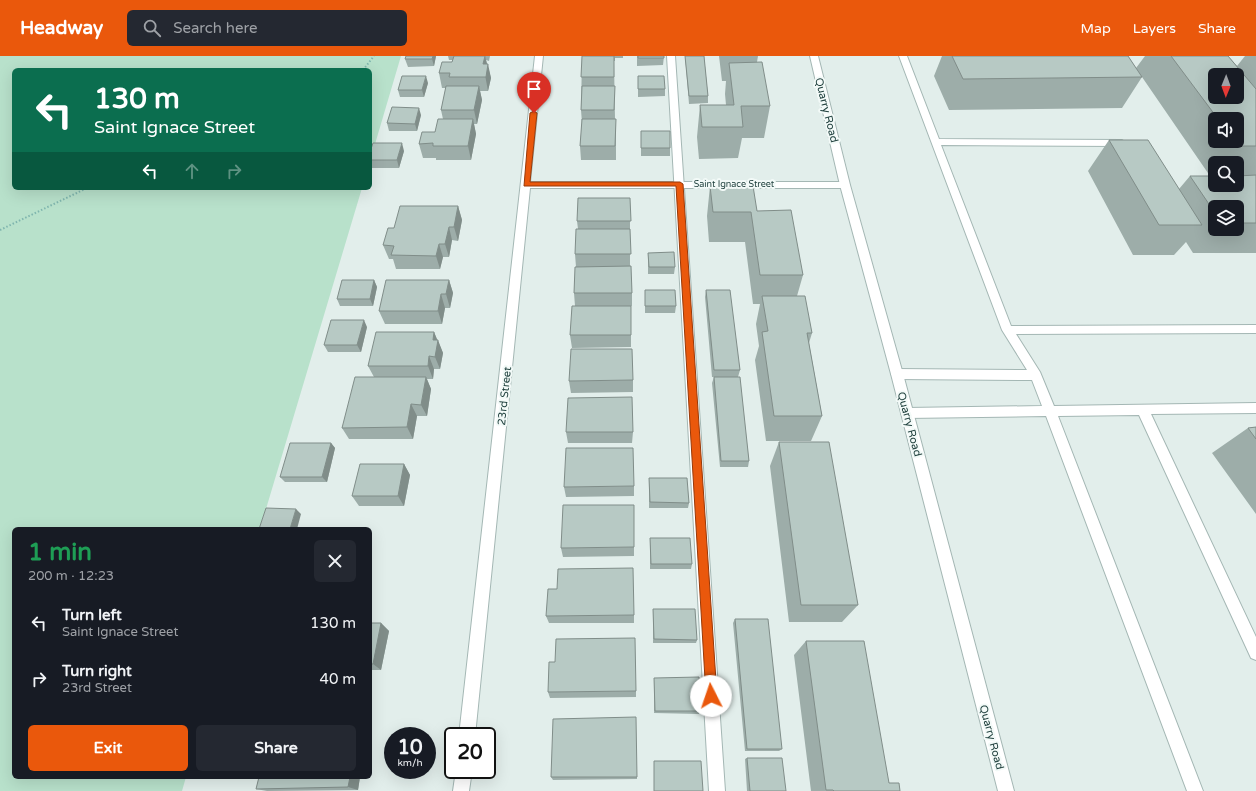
<!DOCTYPE html>
<html lang="en">
<head>
<meta charset="utf-8">
<style>
	:root { --surface:#171b24; --page:#242831; --text:#f1f3f6; --muted:#9ea1a6; --accent:#ea580c }
	body { margin:0; font-family:"Varela Round",sans-serif; background:var(--page); color:var(--text); height:100vh; display:flex; flex-direction:column; font-size:15px; white-space:nowrap }
	* { box-sizing:border-box; margin:0 }
	p { font-size:13px; color:var(--muted) }
	.icon { flex:none; width:22px; height:22px; fill:none; stroke:currentColor; stroke-width:2; stroke-linecap:round; stroke-linejoin:round }
	.map { position:relative; flex:1; overflow:hidden }
	.panel { position:absolute; left:12px; top:471px; width:360px; height:252px; display:flex; flex-direction:column; background:var(--surface); border-radius:6px; box-shadow:0 4px 16px #0002 }
	.panel>* { flex:none }
	.guide { position:absolute; left:12px; top:12px; width:360px; height:122px; border-radius:6px; box-shadow:0 4px 16px #0002; background:#0b6e4f; color:#fff; overflow:hidden }
	.needle { width:26px; rotate:181deg }
	.fabs { position:absolute; left:1208px; top:12px; display:grid; gap:8px }
	.fabs a { display:grid; place-items:center; width:36px; height:36px; border-radius:6px; background:var(--surface); box-shadow:0 4px 16px #0002; font-size:20px }
	.speed { position:absolute; left:384px; top:671px; display:flex; gap:8px; font-size:20px; font-weight:700; text-align:center }
	.speed>* { display:grid; place-content:center; width:52px; height:52px; border-radius:50%; background:var(--surface); box-shadow:0 4px 16px #0002; line-height:1 }
	.speed small { font-size:10px; font-weight:400 }
	.speed .limit { border:2px solid #111; border-radius:6px; background:#fff; color:#111 }
	.pin { position:absolute; display:grid; place-items:center; width:34px; height:34px; color:#fff; margin:-41px -17px; border-radius:50% 50% 50% 0; rotate:-45deg; box-shadow:0 0 4px #0007 }
	.pin .icon { rotate:45deg }
	.me { position:absolute; width:44px; margin:-22px; rotate:356deg; stroke-linejoin:round; filter:drop-shadow(0 0 3px #0008) }
	.turn { display:flex; align-items:center; gap:14px; height:84px; padding:0 16px; font-size:18px }
	.turn .icon { width:52px; height:52px; stroke-width:2.5 }
	.turn b { display:block; font-size:28px; line-height:34px }
	.lanes { display:flex; align-items:center; height:38px; padding:0 16px; background:#0003; justify-content:center; gap:20px; direction:ltr }
	.lanes .off { opacity:.35 }
	.round { display:grid; place-items:center; flex:none; width:42px; height:42px; border-radius:6px; background:var(--page) }
	.headline { display:flex; align-items:center; justify-content:space-between; height:68px; padding:0 16px }
	h1 { font-size:24px; font-weight:700; line-height:30px; color:#1e9e55 }
	.action { display:flex; gap:8px; margin-top:auto; padding:8px 16px }
	.action a { flex:1; height:46px; border-radius:6px; background:var(--accent); color:#fff; font-size:16px; font-weight:700; line-height:46px; text-align:center }
	.action a+a { background:var(--page); color:var(--text) }
	ul { padding:0; list-style:none }
	li { display:flex; align-items:center; gap:12px; height:56px; padding:0 16px }
	li div { flex:1 }
	li b { display:block; font-size:15px }
	li em { font-style:normal }
	header { display:flex; align-items:center; gap:24px; box-sizing:border-box; height:56px; padding:0 20px; background:var(--accent); color:#fff }
	header strong { font-size:19px }
	nav { display:flex; gap:22px; margin-inline-start:auto; font-size:14px }
	.search { width:280px; height:36px; background:var(--page); display:flex; align-items:center; gap:10px; box-sizing:border-box; padding:0 14px; border-radius:6px; color:var(--muted); font-size:15px }
	.map>svg:first-child { display:block }
	.green { fill:#b8e1cb }
	.lines { fill:none; stroke-linecap:round; stroke-linejoin:round }
	.service-casing { stroke:#a4b7b4; stroke-width:2 }
	.minor-casing { stroke:#a4b7b4; stroke-width:2 }
	.tertiary-casing { stroke:#a4b7b4; stroke-width:2 }
	.path { stroke:#7fb5ae; stroke-width:2; stroke-dasharray:1.5 2; stroke-linecap:butt }
	.service { fill:#fff; fill-rule:evenodd }
	.minor { fill:#fff; fill-rule:evenodd }
	.tertiary { fill:#fff; fill-rule:evenodd }
	.wall { fill:#9dada9; fill-rule:evenodd }
	.shaded-wall { fill:#808d89 }
	.building { fill:#b7c9c4; stroke:#808d89; fill-rule:evenodd }
	.route { fill:#ea580c; stroke:#983908 }
	.labels { text-anchor:middle; stroke-width:4; stroke-linejoin:round; paint-order:stroke }
	.far-street-label { font-size:9px; fill:#20413e; stroke:#f3faf8 }
	.street-label { font-size:11px; fill:#20413e; stroke:#f3faf8 }
</style>
</head>
<body>
<header>
<strong>Headway</strong>
<div class="search"><svg class="icon" aria-label="search" viewBox="0 0 24 24"><circle cx="10" cy="10" r="6"/><path d="M15 15l6 6"/></svg>Search here</div>
<nav><a>Map</a><a>Layers</a><a>Share</a></nav>
</header>
<div class="map">
<svg width="1256" height="735" viewBox="0 0 1256 735">
	<rect width="100%" height="100%" fill="#e2eeeb"/>
	<path class="green" d="M0 0H401L370 105V14H14V132H362L260 473H14V721H186L182 735H0Z"/>
	<g class="lines">
		<defs>
			<path id="service" d="M667 0H675L725 735H709Z
				M899 0H907L939 83 1122 84 1126 87 1122 90 941 89 1011 270 1256 269V277L1016 278 1040 316 1054 350 1256 347V357L1151 358 1256 581V604L1251 602 1139 359 1058 360 1203 735H1187L1046 360 907 362 903 361 901 357 903 353 907 352 1042 350 1032 324 897 323 893 321 891 318 893 315 897 313 1027 314 1002 274Z"/>
			<path id="minor" d="M535 0H543L530 126H845L850 129 845 132H530L475 680H459Z
				M456 714H472L469 735H453Z"/>
			<path id="tertiary" d="M810 0H818L850 129 903 318 1014 735H998L891 318 840 129Z"/>
		</defs>
		<use href="#service" class="service-casing"/>
		<use href="#minor" class="minor-casing"/>
		<use href="#tertiary" class="tertiary-casing"/>
		<path class="path" d="M363 14 374 0
			M0 174 87 132"/>
		<use href="#service" class="service"/>
		<use href="#minor" class="minor"/>
		<use href="#tertiary" class="tertiary"/>
	</g>
	<path class="wall" d="M436 0 434 10 408 11 405 3Z
		M448 0H490L489 5 486 4 491 22 488 35H480L482 44 477 68H474L476 78 471 104H436V102H423L419 88 435 76 443 63 441 54 446 32H442L439 17 452 6 453 4H449Z
		M582 0H623V2H615V5H614L615 63 616 77V104H581L580 90 582 67 581 54Z
		M637 0H664L663 9 637 10Z
		M685 0H704L708 40V47L689 48Z
		M719 0H758L757 6 770 50 764 82H742L738 102 699 103 697 81 700 49H726L725 38 726 25H722Z
		M942 0H1128L1136 12 1145 0H1228L1237 10 1245 0H1256V197H1193L1186 186 1174 199H1133L1088 115 1109 84 1179 133 1190 120H1210L1142 21 1122 52 949 54 934 20ZM1215 63H1237V85H1215ZM1215 107H1237V129H1215ZM1215 151H1237V173H1215Z
		M638 20 665 33V40L638 41Z
		M428 27 424 41H400L398 34Z
		M421 59 417 75H389L387 67Z
		M641 75 670 92V100H641Z
		M404 95 399 112H370V104Z
		M710 130 757 155 803 219 797 240 812 277 809 287 822 360 811 385H766L755 304 759 290 756 268 760 248H753L745 186H709L707 160Z
		M630 142V210L632 237V250H631V291L572 292 570 279 575 250 574 237 576 211 575 198 578 173 577 165Z
		M458 150 462 164 458 185 452 184 449 201H443L440 213H396L393 203H389L383 189 394 172Z
		M648 197 675 211 674 218H648Z
		M374 224 377 231 373 250H340L337 243Z
		M449 224 453 237 450 252H445L442 268H385L379 255Z
		M645 234 676 250 675 257H645Z
		M706 234 740 314 738 321 749 405 748 411H720L712 327 714 321H712L705 241Z
		M367 271 361 296H328L324 289Z
		M434 276 443 297 440 313H434L433 323H427L431 333 427 360H417L413 383H349L342 372 374 321 368 310Z
		M633 324V336L571 337 569 325Z
		M1256 371V458L1212 397 1248 372Z
		M566 376H633L632 387H568Z
		M779 386 858 549 842 566H789L770 410Z
		M331 387 335 392 327 426H285L280 421Z
		M404 408 410 419 404 450H359L352 440Z
		M649 422 689 447 688 452H649Z
		M634 430V440L566 441 564 431Z
		M650 482 692 508 691 513H650Z
		M634 491V500L563 501 561 492Z
		M653 553 697 584 696 587H653Z
		M634 559V567H549L546 560Z
		M735 563 782 693 779 695H745L733 567Z
		M370 567H381L389 575 381 614H370Z
		M806 585 889 727 900 735H811L794 599Z
		M654 622 700 655 699 658 654 657Z
		M636 635V641L550 642 548 636Z
		M747 702 786 735H747L745 703Z
		M654 705 703 735H654Z
		M360 721 358 734 267 735 256 733Z
		M551 721H637V723L553 724Z"/>
	<path class="shaded-wall" d="M433 0H436L434 10 432 3Z
		M485 0 488 12V8L491 22 488 35 483 8Z
		M426 20 428 27 424 41 422 34Z
		M479 30 482 44 477 68 474 54Z
		M419 52 421 59 417 75 415 68Z
		M473 63 476 78 471 104 468 90Z
		M402 87 404 95 399 112 397 104Z
		M458 150 462 164 458 185 454 171Z
		M449 171 452 184 449 201 445 188Z
		M439 188 443 201 440 213 436 200Z
		M374 224 377 231 373 250 370 243Z
		M449 224 453 237 450 252 446 238Z
		M441 238 445 252 442 268 438 255Z
		M364 264 367 271 361 296 357 289Z
		M434 276 438 286V284L443 297 440 313 435 301 433 284Z
		M429 300 434 313 433 323 428 310Z
		M426 321 431 333 427 360 421 349Z
		M411 348 417 360 413 383 407 371Z
		M331 387 335 392 327 426 322 421Z
		M404 408 410 419 404 450 398 440Z
		M296 453 301 458 297 473H290Z
		M370 540 372 542 370 552Z
		M381 567 389 575 381 614 373 608Z
		M350 721H360L358 734 348 731Z"/>
	<path class="building" d="M406 0H433L432 3H405Z
		M454 0H485L483 8H488L486 21H449L450 17H439L442 6H452Z
		M582 0H614V21H581Z
		M638 0H664V2H638Z
		M685 0H704L708 40H689Z
		M952 0H1128L1142 21 963 23Z
		M1171 0H1228L1256 33V90H1238L1234 85H1237V63H1218ZM1215 19H1237V41H1215Z
		M762 6 770 50H741L743 71H702L700 49H734L729 7Z
		M402 20H426L422 34H398Z
		M638 20H664L665 33H638Z
		M446 30H479L474 54H441Z
		M582 30H615L614 54H581Z
		M392 51 419 52 415 68 387 67Z
		M438 63H473L468 90H433V87L419 88 422 76H435Z
		M582 63H616L615 90H580Z
		M641 75H670V92H641Z
		M1109 84H1148L1202 169H1159Z
		M373 87H402L397 104H370V96Z
		M1256 119V167H1237V151H1215V157L1190 120H1215V129H1237V120Z
		M710 130H753L757 155 791 154 803 219H760L751 156H713Z
		M578 142H630L631 165H577Z
		M400 150H458L454 171H449L445 188H439L436 200 391 199 394 190 383 189 388 172H394Z
		M576 173H630L631 198H575Z
		M674 196 675 211H649L648 197Z
		M631 210 632 237H574L575 211Z
		M342 224H374L370 243H337Z
		M386 224H449L446 238H441L438 255H379Z
		M645 234H675L676 250H645Z
		M706 234H730L740 314H714Z
		M762 240H805L812 277H807L822 360H774L762 276 768 275Z
		M572 250H631V279H570Z
		M331 264H364L357 289H324Z
		M376 276H434L433 284H438L435 301 429 300 428 310H368Z
		M571 293H632L633 324 569 325Z
		M355 321H426L421 349 411 348 407 371 342 372Z
		M714 321H740L749 405H721Z
		M632 341 633 376H566L568 342Z
		M1256 371V383L1248 372Z
		M779 386H829L858 549H801Z
		M290 387H331L322 421H280Z
		M566 392H633L634 430 564 431Z
		M360 408H404L398 440H352Z
		M649 422H687L689 447 650 446Z
		M563 449H634V491L561 492Z
		M266 452 296 453 290 473H259Z
		M650 482H690L692 508H651Z
		M633 512 634 559 546 560 548 533H557L558 513Z
		M653 553H695L697 584 654 583Z
		M735 563H768L782 693H747Z
		M370 567H381L373 608H370Z
		M635 582 636 635 548 636 549 606H555L556 583Z
		M806 585H864L889 727H899L900 735H834L833 734H826Z
		M699 621 700 655H655L654 622Z
		M636 661 637 721H551L553 663Z
		M747 702H782L786 735H750Z
		M654 705H701L703 735H654Z
		M259 721H350L348 731 256 733Z"/>
	<path class="route" d="M534 55 537 57 530 126H680L683 128 717 640 715 644 711 645 707 644 706 640 676 130H524L530 57Z"/>
	<g class="labels">
		<g class="far-street-label">
			<text x="734" y="131">Saint Ignace Street</text>
		</g>
		<g class="street-label">
			<text transform="translate(827 54) rotate(76)" y="4">Quarry Road</text>
			<text transform="translate(504 340) rotate(-84)" y="4">23rd Street</text>
			<text transform="translate(910 368) rotate(75)" y="4">Quarry Road</text>
			<text transform="translate(992 681) rotate(75)" y="4">Quarry Road</text>
		</g>
	</g>
</svg>
<div class="fabs">
<a><svg class="needle" viewBox="-14 -14 28 28"><path d="M0-13l5 13h-10z" fill="#e53935"/><path d="M0 13l5-13h-10z" fill="#9ea1a6"/></svg></a>
<a><svg class="icon" aria-label="sound" viewBox="0 0 24 24"><path d="M4 9h4l5-4v14l-5-4H4zM17 9q2 3 0 6"/></svg></a>
<a><svg class="icon" aria-label="search" viewBox="0 0 24 24"><circle cx="10" cy="10" r="6"/><path d="M15 15l6 6"/></svg></a>
<a><svg class="icon" aria-label="layers" viewBox="0 0 24 24"><path d="M12 4l9 5-9 5-9-5zM3 14l9 5 9-5"/></svg></a>
</div>
<div class="speed"><div>10<small>km/h</small></div><div class="limit">20</div></div>
<div class="pin" style="left:534px;top:57px;background:#d93025"><svg class="icon" aria-label="arrive" viewBox="0 0 24 24"><path d="M6 21V4h12l-3 4 3 4H6"/></svg></div>
<svg class="me" style="left:711px;top:640px" viewBox="-20 -20 40 40"><circle r="19" fill="#fff"/><path d="M0-13L10 11 0 6-10 11z" fill="#ea580c"/></svg>
<div class="guide">
<div class="turn"><svg class="icon" aria-label="left" viewBox="0 0 24 24"><path d="M17 20v-9H6M10 6l-5 5 5 5"/></svg><div><b>130 m</b>Saint Ignace Street</div></div>
<div class="lanes"><svg class="icon" aria-label="left" viewBox="0 0 24 24"><path d="M17 20v-9H6M10 6l-5 5 5 5"/></svg><svg class="icon off" aria-label="ahead" viewBox="0 0 24 24"><path d="M12 20V5M6 11l6-6 6 6"/></svg><svg class="icon off" aria-label="right" viewBox="0 0 24 24"><path d="M7 20v-9h11M14 6l5 5-5 5"/></svg></div>
</div>
<section class="panel">
<div class="headline"><div><h1>1 min</h1><p>200 m · 12:23</p></div><a class="round"><svg class="icon" aria-label="close" viewBox="0 0 24 24"><path d="M6 6l12 12M18 6L6 18"/></svg></a></div>
<ul>
<li><svg class="icon" aria-label="left" viewBox="0 0 24 24"><path d="M17 20v-9H6M10 6l-5 5 5 5"/></svg><div><b>Turn left</b><p>Saint Ignace Street</p></div><em>130 m</em></li>
<li><svg class="icon" aria-label="right" viewBox="0 0 24 24"><path d="M7 20v-9h11M14 6l5 5-5 5"/></svg><div><b>Turn right</b><p>23rd Street</p></div><em>40 m</em></li>
</ul>
<div class="action"><a>Exit</a><a>Share</a></div>
</section>
</div>
</body>
</html>
